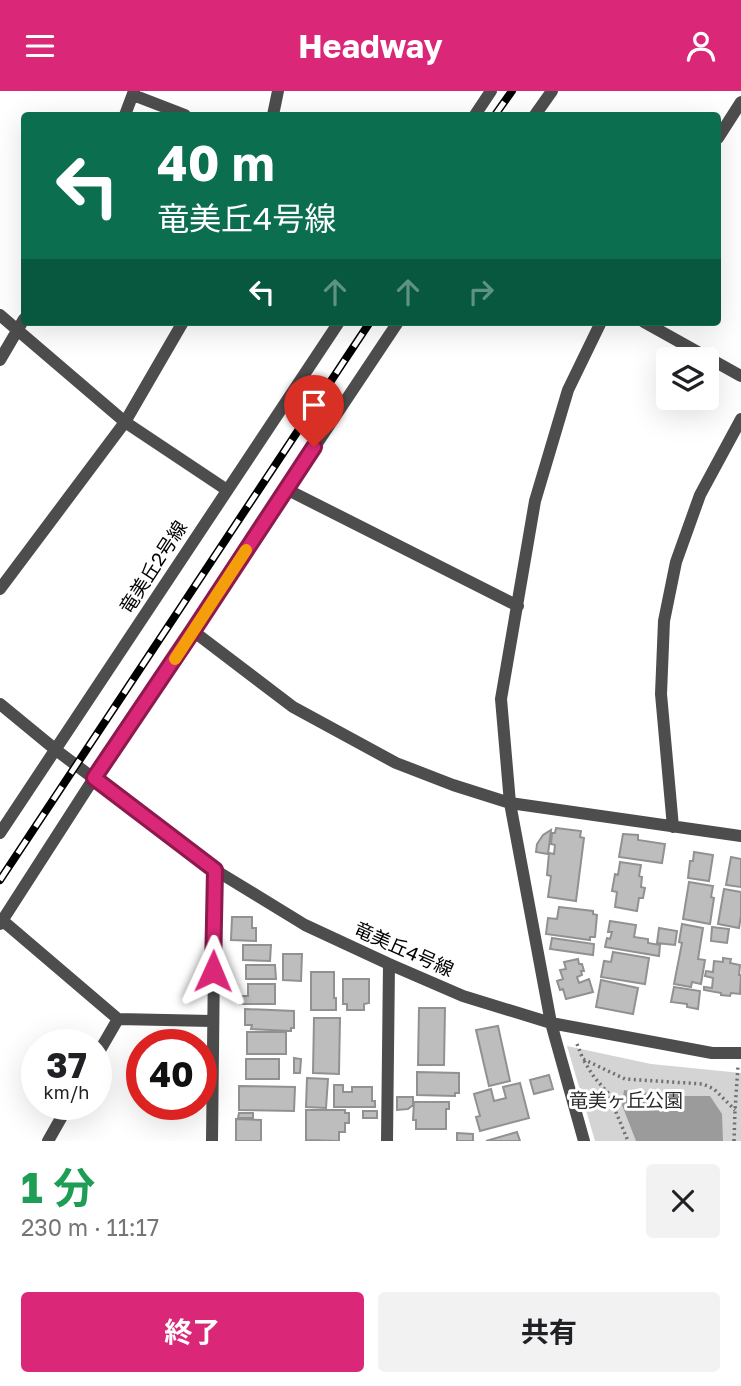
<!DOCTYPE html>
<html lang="ja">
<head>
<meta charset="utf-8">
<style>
	:root { --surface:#fff; --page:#f2f2f2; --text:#202124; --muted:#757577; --accent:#db2777 }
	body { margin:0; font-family:"Golos Text","Noto Sans JP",sans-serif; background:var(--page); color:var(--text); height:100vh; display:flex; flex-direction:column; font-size:26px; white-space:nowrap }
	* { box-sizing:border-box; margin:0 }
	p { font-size:23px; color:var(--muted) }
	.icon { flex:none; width:38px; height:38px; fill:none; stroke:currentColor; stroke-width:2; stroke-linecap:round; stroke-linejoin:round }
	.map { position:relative; height:1050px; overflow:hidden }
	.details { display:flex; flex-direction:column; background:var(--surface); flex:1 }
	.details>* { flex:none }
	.guide { position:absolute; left:21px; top:21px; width:700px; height:214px; border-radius:7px; box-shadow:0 7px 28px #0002; background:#0b6e4f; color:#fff; overflow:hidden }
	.tools { position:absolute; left:656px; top:256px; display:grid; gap:14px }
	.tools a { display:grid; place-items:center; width:63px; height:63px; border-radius:7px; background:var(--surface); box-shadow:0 7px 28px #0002; font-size:35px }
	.speed { position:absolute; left:21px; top:938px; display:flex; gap:14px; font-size:35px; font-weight:700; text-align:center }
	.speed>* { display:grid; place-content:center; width:91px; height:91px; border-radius:50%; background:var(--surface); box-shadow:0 7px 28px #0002; line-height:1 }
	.speed small { font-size:18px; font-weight:400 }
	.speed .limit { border:10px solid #d22; background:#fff; color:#111 }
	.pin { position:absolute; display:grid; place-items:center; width:60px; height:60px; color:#fff; margin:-72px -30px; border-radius:50% 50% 50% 0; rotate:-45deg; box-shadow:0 0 7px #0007 }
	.pin .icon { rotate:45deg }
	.me { position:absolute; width:77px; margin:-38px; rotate:1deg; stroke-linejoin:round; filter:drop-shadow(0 0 5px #0008) }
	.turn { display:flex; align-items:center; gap:24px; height:147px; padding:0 21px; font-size:32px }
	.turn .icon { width:91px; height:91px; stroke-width:2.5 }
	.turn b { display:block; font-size:49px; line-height:60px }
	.lanes { display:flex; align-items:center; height:66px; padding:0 21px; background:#0003; justify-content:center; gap:35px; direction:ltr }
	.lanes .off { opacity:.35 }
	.round { display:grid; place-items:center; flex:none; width:74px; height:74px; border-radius:7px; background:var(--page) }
	.summary { display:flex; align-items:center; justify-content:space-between; height:119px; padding:0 21px }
	h1 { font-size:42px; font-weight:700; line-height:52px; color:#1e9e55 }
	.action { display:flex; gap:14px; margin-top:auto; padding:14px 21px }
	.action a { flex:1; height:80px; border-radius:7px; background:var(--accent); color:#fff; font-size:28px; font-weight:700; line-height:80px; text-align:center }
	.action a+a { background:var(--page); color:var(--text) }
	header { display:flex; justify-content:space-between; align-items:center; height:91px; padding:0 21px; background:var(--accent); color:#fff; font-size:32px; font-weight:700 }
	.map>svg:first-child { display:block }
	.green { fill:#d4d4d4 }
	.water { fill:#9b9b9b }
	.building { fill:#bdbdbd; stroke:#919191; stroke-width:2 }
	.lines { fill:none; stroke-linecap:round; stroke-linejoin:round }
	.path { stroke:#6f6f6f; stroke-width:3.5; stroke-dasharray:2 3.5; stroke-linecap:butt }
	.minor { stroke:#4d4d4d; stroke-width:12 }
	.rail-casing { stroke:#000; stroke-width:8 }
	.rail { stroke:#fff; stroke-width:5; stroke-dasharray:16; stroke-linecap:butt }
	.route-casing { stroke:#8e194d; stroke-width:18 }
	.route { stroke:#db2777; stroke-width:12 }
	.slow { stroke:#f59e0b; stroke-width:12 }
	.labels { text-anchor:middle; stroke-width:6; stroke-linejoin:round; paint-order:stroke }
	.street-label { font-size:19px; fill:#000; stroke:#fff }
	.park-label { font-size:19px; fill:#2b2b2b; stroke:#fff }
</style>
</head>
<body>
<header><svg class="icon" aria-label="menu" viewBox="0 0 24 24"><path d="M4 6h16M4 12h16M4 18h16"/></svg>Headway<svg class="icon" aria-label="person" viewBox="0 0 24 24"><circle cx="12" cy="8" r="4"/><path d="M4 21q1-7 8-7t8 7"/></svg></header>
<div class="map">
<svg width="741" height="1050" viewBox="0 0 741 1050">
	<rect width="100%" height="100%" fill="#fff"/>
	<path class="green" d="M567 955 651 973 741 982V1050H595Z"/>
	<path class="water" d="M624 999 677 1005H710L722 1023 723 1050H636L622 1014Z"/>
	<path class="building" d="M556 737 581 740 580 746 584 747 576 810 548 806 551 785 547 784 549 762 554 763 555 754 551 753 552 742H555Z
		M551 739 548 763 536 761 537 753 543 744Z
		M623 743 638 744V749L665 753 662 772 619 766Z
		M694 761 713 764 709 790 688 787 690 770H693Z
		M731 766 741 768V796L726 794Z
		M620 771 641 774 639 785 642 786 641 796 645 797 643 807H639L637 820 615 816 617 801 612 800 615 783 618 784Z
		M689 791 713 795 711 806 714 807 710 833 683 828Z
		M724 798 741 801V825L739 837 718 833Z
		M559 816 593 820V823L597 824 595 846H590V849L546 843 548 827 557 828Z
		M232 826H252V837H256V850L231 849Z
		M610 830 636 834 634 846 648 848V852L660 854 659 865 605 856 607 847 610 848 612 841H608Z
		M682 833 703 837 698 868 705 869 701 893 692 891 691 896 674 893 682 852 679 851Z
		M712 836 729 838 727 852 711 850Z
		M659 837 677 840 675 854 657 852Z
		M552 847 594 853 593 864 550 858Z
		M243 854H271L270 870 243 869Z
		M613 861 649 867 645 893 601 886 604 870 611 871Z
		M283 863H302L301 890 283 889Z
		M723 867 731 868 730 872 740 874 739 884H741L740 903 731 902 730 905 721 904V902L704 899V896L712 897 713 887 705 885 706 880 713 881 714 870 723 871Z
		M578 868 579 873H582L584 880H581L582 884 577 886 579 892 589 888 593 901 566 908 563 898 560 899 557 890 563 888 560 879 566 878 564 871Z
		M246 874H275L276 888H246Z
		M311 881H334V907H336V919H311Z
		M343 888H369V912L364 913V919H347V913H343Z
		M601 889 638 897 633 923 596 916Z
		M248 893H275V913H240V905H248Z
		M674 896 700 900 698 918 687 916V913L671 911Z
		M419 917H445L444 974H418Z
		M245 918 294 920V937H291V940L251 938 252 934H245Z
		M314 927H340L339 983 313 982Z
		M498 935 510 990 489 995 476 939Z
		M247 941H286V963H247Z
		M294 967 301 968 300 982H294Z
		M246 968H279V988H246Z
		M417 981 459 982V1002H455V1005L417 1004Z
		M549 984 553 998 534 1003 530 989Z
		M307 987 328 988 326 1017 306 1016Z
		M520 992 529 1027 480 1040 476 1026 480 1025 474 1003 491 998 494 1010 506 1007 503 996Z
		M334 994H343V1001H352V996H372V1010H375V1016H334Z
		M239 995 295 996 294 1020 239 1019Z
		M397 1006H413V1014L408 1018 397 1019Z
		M414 1011H449V1018H446V1038H416V1029H413Z
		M306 1019H345V1022H349V1032H345V1041H339V1050L306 1049Z
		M363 1020H377V1027H363Z
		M239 1022H253V1027H238Z
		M236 1028 261 1029V1050H236Z
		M517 1041 520 1050H486Z
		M457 1042 473 1043V1050H457Z"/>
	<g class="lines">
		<path class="path" d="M577 953 583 968 625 988 703 993 714 998 735 1019
			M584 970 594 986 608 1002 628 1050
			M734 1050 735 1019 738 975"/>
		<path class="minor" d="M133 4 185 24
			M125 24 134 0
			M273 24 278 0
			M475 24 491 0
			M535 24 552 0
			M718 47 741 11
			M0 224 125 331 227 399
			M644 231 741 285
			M0 269 24 228
			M286 398 518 515
			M0 498 125 331 183 231
			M193 540 293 616 396 672 453 694 510 712 741 745
			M0 613 56 659 215 779 305 834 389 873 463 905 551 932 712 962H741
			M673 736 661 603 664 530 676 471 700 404 741 328
			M0 742 339 231
			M2 829 118 928 96 966
			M0 833 94 687 398 231
			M118 928 212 930
			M48 1050 69 1013
			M212 1050 215 779
			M387 1050 389 873
			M584 1050 551 932 510 712 501 608 535 410 568 299 601 231"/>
		<defs>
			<path id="rail" d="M495 24 512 0
				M0 789 370 231"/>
		</defs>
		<use href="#rail" class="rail-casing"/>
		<use href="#rail" class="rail"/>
	</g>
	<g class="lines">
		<defs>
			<path id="route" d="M213 880 215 779 94 687 193 540 314 356"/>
		</defs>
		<use href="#route" class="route-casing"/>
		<use href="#route" class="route"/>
		<path class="slow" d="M175 568 246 459"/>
	</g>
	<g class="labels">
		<g class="street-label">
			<text transform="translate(153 476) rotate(-57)" y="7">竜美丘2号線</text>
			<text transform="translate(404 858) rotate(24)" y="7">竜美丘4号線</text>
		</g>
		<g class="park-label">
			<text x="626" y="1016">竜美ヶ丘公園</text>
		</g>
	</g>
</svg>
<div class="tools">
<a><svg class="icon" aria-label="layers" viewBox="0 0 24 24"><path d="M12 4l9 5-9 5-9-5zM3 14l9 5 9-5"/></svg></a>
</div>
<div class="speed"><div>37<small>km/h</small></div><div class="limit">40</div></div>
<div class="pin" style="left:314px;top:356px;background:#d93025"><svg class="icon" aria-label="arrive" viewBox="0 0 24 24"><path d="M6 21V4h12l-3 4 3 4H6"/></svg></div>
<svg class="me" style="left:213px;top:880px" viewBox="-20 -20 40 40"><path d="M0-17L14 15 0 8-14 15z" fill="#db2777" stroke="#fff" stroke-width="4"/></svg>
<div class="guide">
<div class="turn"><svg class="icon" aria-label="left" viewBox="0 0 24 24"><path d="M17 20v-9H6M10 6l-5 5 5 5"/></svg><div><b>40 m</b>竜美丘4号線</div></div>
<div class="lanes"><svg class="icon" aria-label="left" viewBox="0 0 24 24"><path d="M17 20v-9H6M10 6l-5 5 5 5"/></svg><svg class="icon off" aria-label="ahead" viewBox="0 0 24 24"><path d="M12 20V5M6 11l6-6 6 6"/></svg><svg class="icon off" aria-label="ahead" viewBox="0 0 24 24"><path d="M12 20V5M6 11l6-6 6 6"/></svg><svg class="icon off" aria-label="right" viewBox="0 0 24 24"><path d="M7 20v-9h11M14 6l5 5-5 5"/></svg></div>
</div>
</div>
<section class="details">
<div class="summary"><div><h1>1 分</h1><p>230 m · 11:17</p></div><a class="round"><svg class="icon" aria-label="close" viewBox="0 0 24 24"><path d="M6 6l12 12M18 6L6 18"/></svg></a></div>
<div class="action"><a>終了</a><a>共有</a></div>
</section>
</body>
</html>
